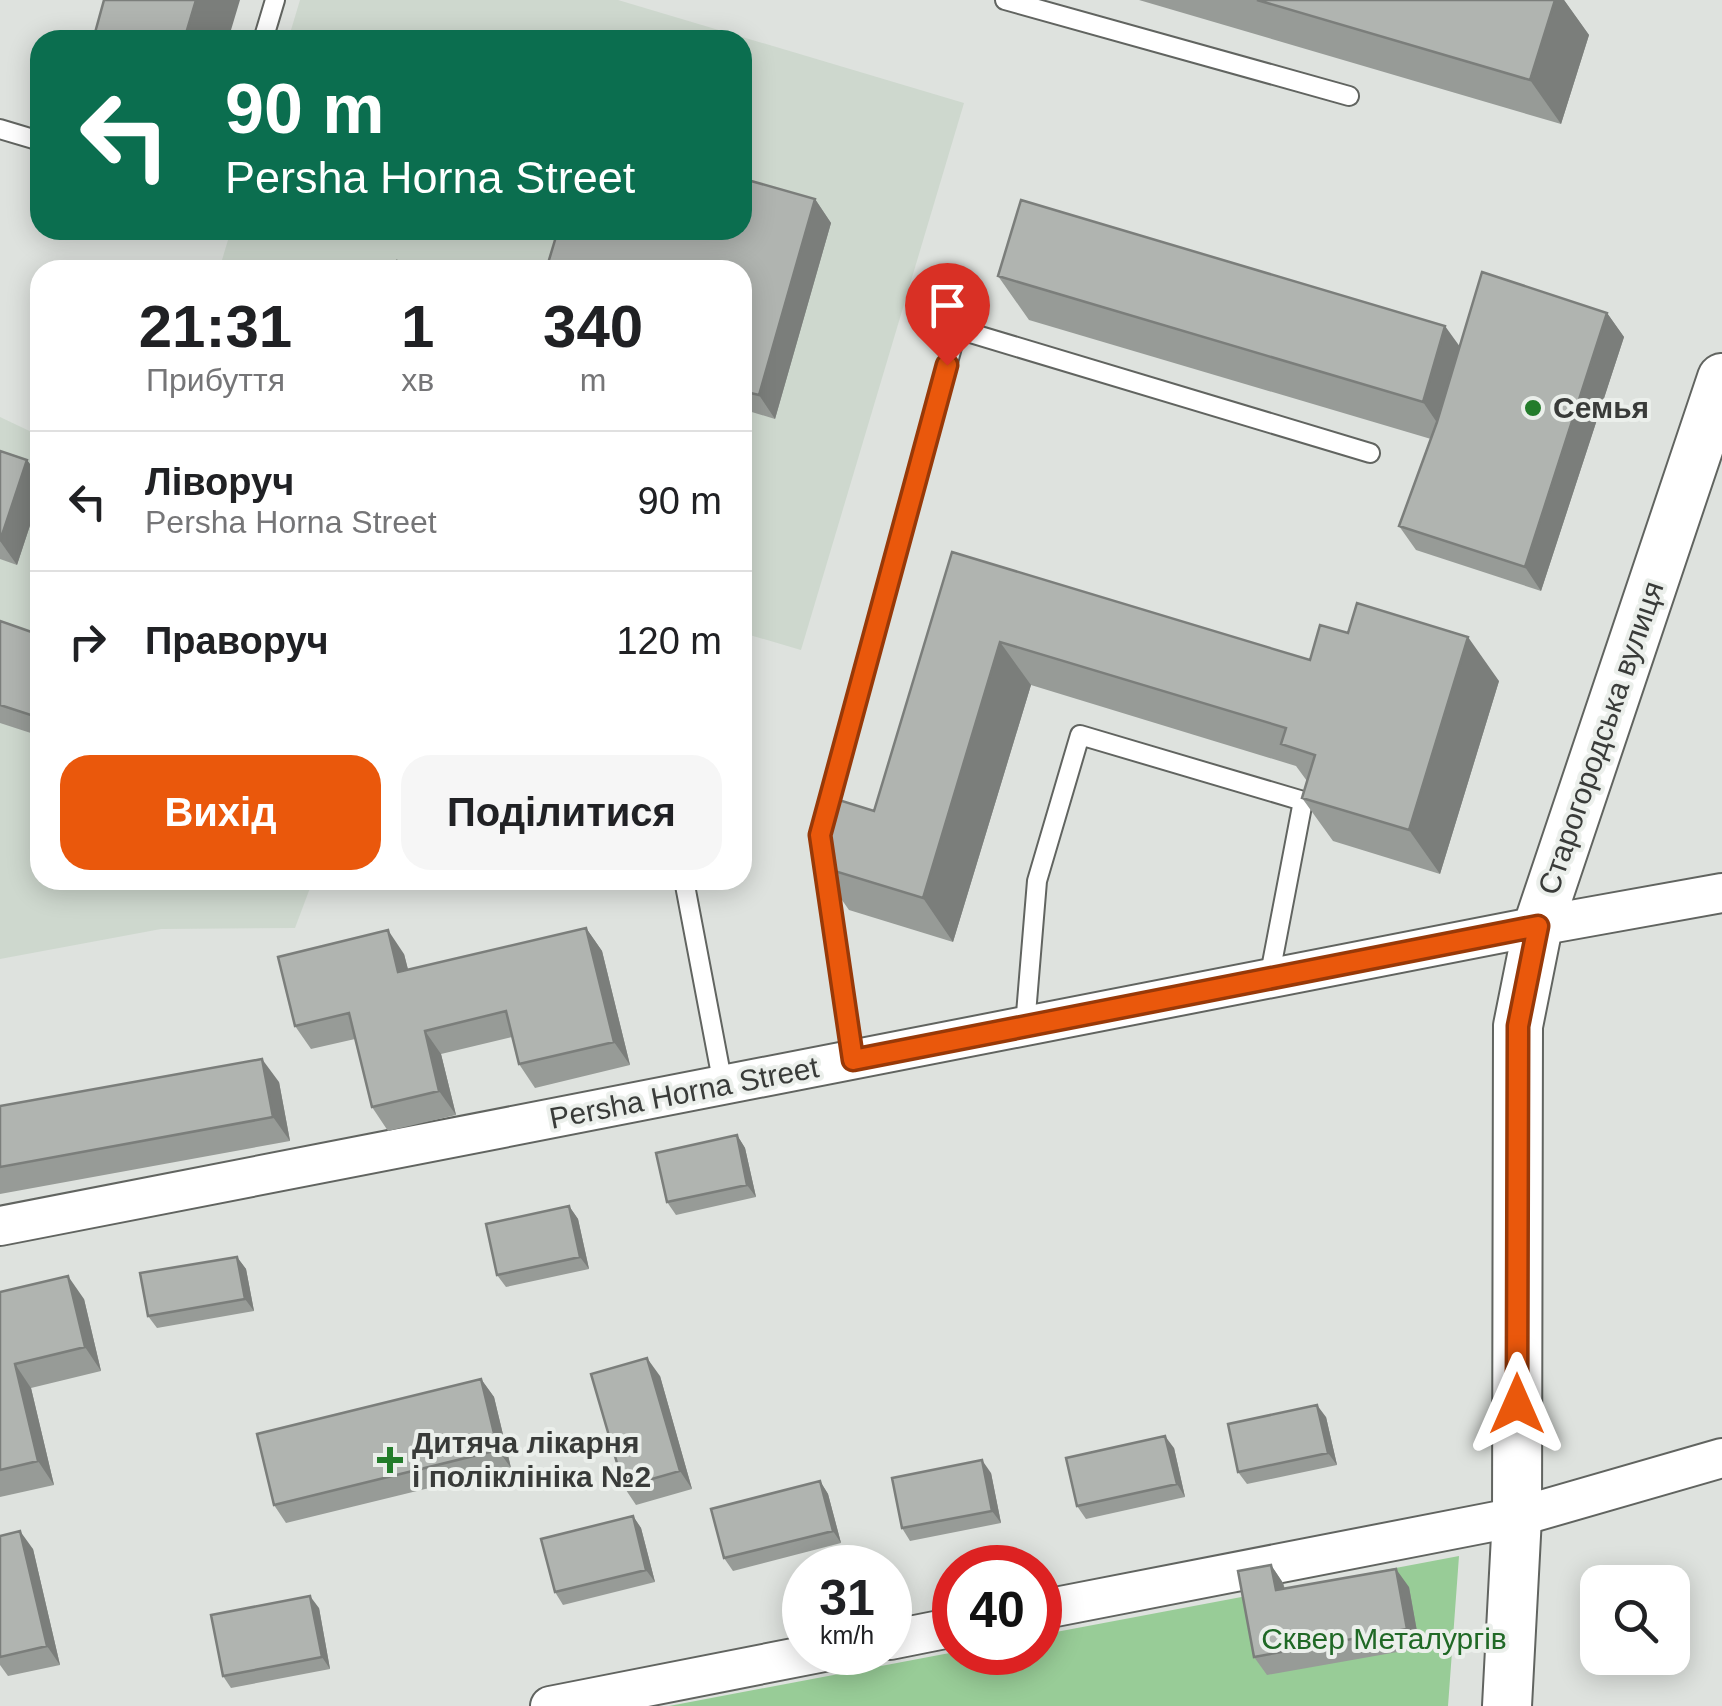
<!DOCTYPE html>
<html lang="uk">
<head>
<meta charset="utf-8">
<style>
	:root { --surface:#fff; --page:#f6f6f6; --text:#202124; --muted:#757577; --line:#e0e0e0; --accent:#ea580c }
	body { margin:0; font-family:Arial,sans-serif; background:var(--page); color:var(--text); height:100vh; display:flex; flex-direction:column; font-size:38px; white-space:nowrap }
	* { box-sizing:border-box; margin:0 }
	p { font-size:32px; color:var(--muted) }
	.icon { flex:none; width:55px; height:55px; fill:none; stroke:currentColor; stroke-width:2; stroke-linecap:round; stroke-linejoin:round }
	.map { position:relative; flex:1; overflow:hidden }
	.sheet { position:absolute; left:30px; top:260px; width:722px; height:630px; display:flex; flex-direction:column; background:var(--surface); border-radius:30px; box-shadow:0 5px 25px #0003 }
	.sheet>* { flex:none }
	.hud { position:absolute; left:30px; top:30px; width:722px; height:210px; border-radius:30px; box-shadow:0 5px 25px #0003; background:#0b6e4f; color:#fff; overflow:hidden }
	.buttons { position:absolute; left:1580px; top:1565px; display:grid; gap:20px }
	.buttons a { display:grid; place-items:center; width:110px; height:110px; border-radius:20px; background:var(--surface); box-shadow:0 5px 25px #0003; font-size:50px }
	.speed { position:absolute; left:782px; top:1545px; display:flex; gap:20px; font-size:50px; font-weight:700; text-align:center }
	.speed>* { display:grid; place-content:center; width:130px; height:130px; border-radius:50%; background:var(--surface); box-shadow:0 5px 25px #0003; line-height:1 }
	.speed small { font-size:25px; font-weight:400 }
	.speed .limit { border:15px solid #d22; background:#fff; color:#111 }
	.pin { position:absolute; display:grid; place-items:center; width:85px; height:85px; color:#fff; margin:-102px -42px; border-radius:50% 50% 50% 0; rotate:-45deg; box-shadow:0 0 10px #0007 }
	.pin .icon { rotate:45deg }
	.me { position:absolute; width:110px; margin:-55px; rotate:0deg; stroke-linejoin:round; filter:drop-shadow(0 0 8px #0008) }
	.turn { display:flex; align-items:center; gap:35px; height:210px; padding:0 30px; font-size:45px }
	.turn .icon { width:130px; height:130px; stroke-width:2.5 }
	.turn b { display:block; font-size:70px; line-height:85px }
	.eta { display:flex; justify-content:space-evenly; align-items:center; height:170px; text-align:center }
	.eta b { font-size:60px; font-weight:700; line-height:70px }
	.action { display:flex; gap:20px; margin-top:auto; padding:20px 30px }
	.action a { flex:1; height:115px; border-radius:30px; background:var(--accent); color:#fff; font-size:40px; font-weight:700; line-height:115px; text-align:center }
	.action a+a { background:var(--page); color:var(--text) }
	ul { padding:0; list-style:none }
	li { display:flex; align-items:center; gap:30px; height:140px; padding:0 30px; border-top:2px solid var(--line) }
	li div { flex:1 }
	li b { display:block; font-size:38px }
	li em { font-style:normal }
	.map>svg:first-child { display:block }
	.built { fill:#ced8ce }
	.green { fill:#98cc97 }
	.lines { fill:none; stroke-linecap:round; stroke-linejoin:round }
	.service-casing { stroke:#616460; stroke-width:22 }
	.minor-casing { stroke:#616460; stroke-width:42 }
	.tertiary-casing { stroke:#616460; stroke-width:52 }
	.service { stroke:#fff; stroke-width:18 }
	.minor { stroke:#fff; stroke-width:38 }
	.tertiary { stroke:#fff; stroke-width:48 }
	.wall { fill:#979b97 }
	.shaded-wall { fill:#7b7e7b }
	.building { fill:#b0b4b0; stroke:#7b7e7b; stroke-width:2.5 }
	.route-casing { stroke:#983908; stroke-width:25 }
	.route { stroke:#ea580c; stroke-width:18 }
	.poi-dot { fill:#237c2b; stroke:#ebefeb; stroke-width:4 }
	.labels { text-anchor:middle; stroke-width:8; stroke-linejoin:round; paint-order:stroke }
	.poi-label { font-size:30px; font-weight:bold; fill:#393b39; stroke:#ebefeb; text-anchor:start }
	.street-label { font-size:30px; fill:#393b39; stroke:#ebefeb }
	.park-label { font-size:30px; fill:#206926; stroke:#ebefeb }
</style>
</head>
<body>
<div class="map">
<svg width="1722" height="1706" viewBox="0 0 1722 1706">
	<rect width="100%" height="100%" fill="#dee2de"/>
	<path class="built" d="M300 0H618L964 103 801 650 743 633 742 270H219L231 230H742V40H288Z
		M0 417 40 436V880H313L295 928 161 929 0 959Z"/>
	<path class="green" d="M1459 1556 1448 1706H669L955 1652H1040V1635Z"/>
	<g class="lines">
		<defs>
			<path id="service" d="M1005 0 1349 96
				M263 40 275 0
				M0 129 40 141
				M684 880 723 1085
				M1025 1026 1037 881 1080 735 1303 801 1269 979
				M853 1060 820 835 957 329 1370 453"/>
			<path id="minor" d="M0 1226 1538 926 1722 893
				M1040 1610 1517 1517 1722 1458
				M890 1640 955 1627
				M550 1706 824 1652"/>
			<path id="tertiary" d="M1507 1706 1517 1517 1518 1026 1538 926 1722 378"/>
		</defs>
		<use href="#service" class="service-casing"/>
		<use href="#minor" class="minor-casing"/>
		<use href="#tertiary" class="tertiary-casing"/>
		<use href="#service" class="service"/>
		<use href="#minor" class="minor"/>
		<use href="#tertiary" class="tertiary"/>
	</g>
	<path class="wall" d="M1139 0H1564L1589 35 1561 124Z
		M815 199 831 223 775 419 742 409V230Z
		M998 276 1460 346 1607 313 1624 337 1541 591 1416 550 1399 526 1431 439 1029 320Z
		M0 451 27 460 40 478V495L17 565 0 559Z
		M952 552 1310 660 1499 681 1440 874 1333 841 1302 798 1307 781 1296 766 1031 685 953 942 849 910 818 866 874 811Z
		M0 621 40 635V736L0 723Z
		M586 928 602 951 630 1065 535 1088 519 1064 512 1037 441 1054 456 1115 388 1131 372 1107 355 1039 311 1049 295 1026 404 954 408 970Z
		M279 1082 290 1141 0 1194V1106Z
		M737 1135 745 1148 756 1197 676 1215 667 1202Z
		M569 1206 578 1219 589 1269 506 1287 497 1275Z
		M237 1257 246 1269 254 1311 157 1328 148 1316Z
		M0 1292 84 1299 101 1371 31 1388 54 1485 0 1497Z
		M660 1376 692 1489 636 1505 624 1487Z
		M481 1379 494 1397 511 1468 286 1523 274 1505Z
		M1326 1417 1337 1465 1247 1484 1238 1472Z
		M1174 1448 1185 1497 1086 1519 1077 1506Z
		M991 1473 1001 1523 910 1541 902 1528Z
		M820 1481 828 1494 841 1543 733 1571 724 1558Z
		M633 1516 641 1528 655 1582 563 1605 555 1592Z
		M0 1536 33 1549 60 1665 8 1676 0 1665Z
		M1271 1565 1283 1583 1285 1589 1409 1587 1420 1648 1267 1675 1254 1657Z
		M319 1608 330 1669 231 1688 223 1676Z"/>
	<path class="shaded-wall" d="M196 0H240L228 40H184Z
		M1555 0H1564L1589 35 1561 124 1530 80Z
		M815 199 831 223 775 419 759 395Z
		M1607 313 1624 337 1541 591 1525 567Z
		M1445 326 1476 369 1453 446 1423 402Z
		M27 460 40 478V495L17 565 0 541Z
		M1468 637 1499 681 1440 874 1409 830Z
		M1000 642 1031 685 953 942 923 898Z
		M586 928 602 951 630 1065 614 1042Z
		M388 930 404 954 415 996 398 972Z
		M425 1031 441 1054 456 1115 439 1091Z
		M262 1059 279 1082 290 1141 273 1117Z
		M737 1135 745 1148 756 1197 747 1185Z
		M569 1206 578 1219 589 1269 580 1257Z
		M237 1257 246 1269 254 1311 245 1299Z
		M68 1276 84 1299 101 1371 85 1347Z
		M647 1358 660 1376 692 1489 680 1471Z
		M15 1364 31 1388 54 1485 38 1461Z
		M481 1379 494 1397 511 1468 498 1450Z
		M1317 1405 1326 1417 1337 1465 1328 1453Z
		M1165 1436 1174 1448 1185 1497 1177 1484Z
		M982 1460 991 1473 1001 1523 992 1511Z
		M820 1481 828 1494 841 1543 833 1531Z
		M633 1516 641 1528 655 1582 646 1570Z
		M20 1531 33 1549 60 1665 47 1646Z
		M1271 1565 1283 1583 1288 1608 1276 1590Z
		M1396 1569 1409 1587 1420 1648 1407 1629Z
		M310 1596 319 1608 330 1669 322 1657Z"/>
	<path class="building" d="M104 0H196L184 40H93Z
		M1257 0H1555L1530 80Z
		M744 179 815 199 759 395 742 391V270H546L558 230H742Z
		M1021 200 1445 326 1423 402 998 276Z
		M397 261 427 270H395Z
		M1482 272 1607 313 1525 567 1399 526 1437 422Z
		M0 451 27 460 0 541Z
		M952 552 1310 660 1320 625 1348 633 1357 603 1468 637 1409 830 1302 798 1315 755 1281 744 1286 728 1000 642 923 898 818 866 839 800 874 811Z
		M0 621 40 635V718L0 705Z
		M586 928 614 1042 519 1064 506 1011 425 1031 439 1091 372 1107 349 1013 295 1026 278 957 388 930 398 972Z
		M262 1059 273 1117 0 1167V1106Z
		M737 1135 747 1185 667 1202 656 1153Z
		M569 1206 580 1257 497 1275 486 1224Z
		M237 1257 245 1299 148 1316 140 1273Z
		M68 1276 85 1347 15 1364 38 1461 0 1470V1292Z
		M647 1358 680 1471 624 1487 591 1374Z
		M481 1379 498 1450 274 1505 257 1434Z
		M1317 1405 1328 1453 1238 1472 1228 1424Z
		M1165 1436 1177 1484 1077 1506 1066 1458Z
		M982 1460 992 1511 902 1528 892 1478Z
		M820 1481 833 1531 724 1558 711 1509Z
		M633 1516 646 1570 555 1592 541 1539Z
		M20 1531 47 1646 0 1657V1536Z
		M1271 1565 1276 1590 1396 1569 1407 1629 1254 1657 1238 1571Z
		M310 1596 322 1657 223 1676 211 1615Z"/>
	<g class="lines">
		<defs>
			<path id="route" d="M947 365 820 835 853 1060 1538 926 1518 1026 1517 1404"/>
		</defs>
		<use href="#route" class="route-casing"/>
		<use href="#route" class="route"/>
	</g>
	<g class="poi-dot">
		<circle cx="1533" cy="408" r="10"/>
		<path d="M385 1445h10v10h10v10h-10v10h-10v-10h-10v-10h10z"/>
	</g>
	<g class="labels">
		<g class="poi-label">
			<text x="1553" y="418">Семья</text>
			<text x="412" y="1453">Дитяча лікарня<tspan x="412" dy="34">і поліклініка №2</tspan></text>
		</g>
		<g class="street-label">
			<text transform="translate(1601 738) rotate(-71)" y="10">Старогородська вулиця</text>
			<text transform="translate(684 1093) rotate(-11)" y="10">Persha Horna Street</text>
		</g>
		<g class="park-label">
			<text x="1384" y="1649">Сквер Металургів</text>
		</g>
	</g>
</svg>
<div class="buttons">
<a><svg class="icon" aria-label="search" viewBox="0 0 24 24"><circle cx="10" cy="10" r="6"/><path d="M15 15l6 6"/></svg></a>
</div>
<div class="speed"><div>31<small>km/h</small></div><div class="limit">40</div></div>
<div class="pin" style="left:947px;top:365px;background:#d93025"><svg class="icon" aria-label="arrive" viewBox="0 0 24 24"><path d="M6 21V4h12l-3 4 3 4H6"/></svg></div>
<svg class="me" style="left:1517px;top:1404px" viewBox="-20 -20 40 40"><path d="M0-17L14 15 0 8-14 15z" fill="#ea580c" stroke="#fff" stroke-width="4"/></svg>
<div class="hud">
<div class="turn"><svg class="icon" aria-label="left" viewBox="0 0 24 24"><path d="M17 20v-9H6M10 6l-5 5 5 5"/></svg><div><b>90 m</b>Persha Horna Street</div></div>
</div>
<section class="sheet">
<div class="eta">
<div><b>21:31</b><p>Прибуття</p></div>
<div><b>1</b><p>хв</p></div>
<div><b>340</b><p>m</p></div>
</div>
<ul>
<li><svg class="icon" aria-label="left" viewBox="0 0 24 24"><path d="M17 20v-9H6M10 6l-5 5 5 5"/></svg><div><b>Ліворуч</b><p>Persha Horna Street</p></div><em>90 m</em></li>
<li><svg class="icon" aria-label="right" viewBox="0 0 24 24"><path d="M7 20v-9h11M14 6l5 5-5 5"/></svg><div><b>Праворуч</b></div><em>120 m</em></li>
</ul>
<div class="action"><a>Вихід</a><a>Поділитися</a></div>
</section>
</div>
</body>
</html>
